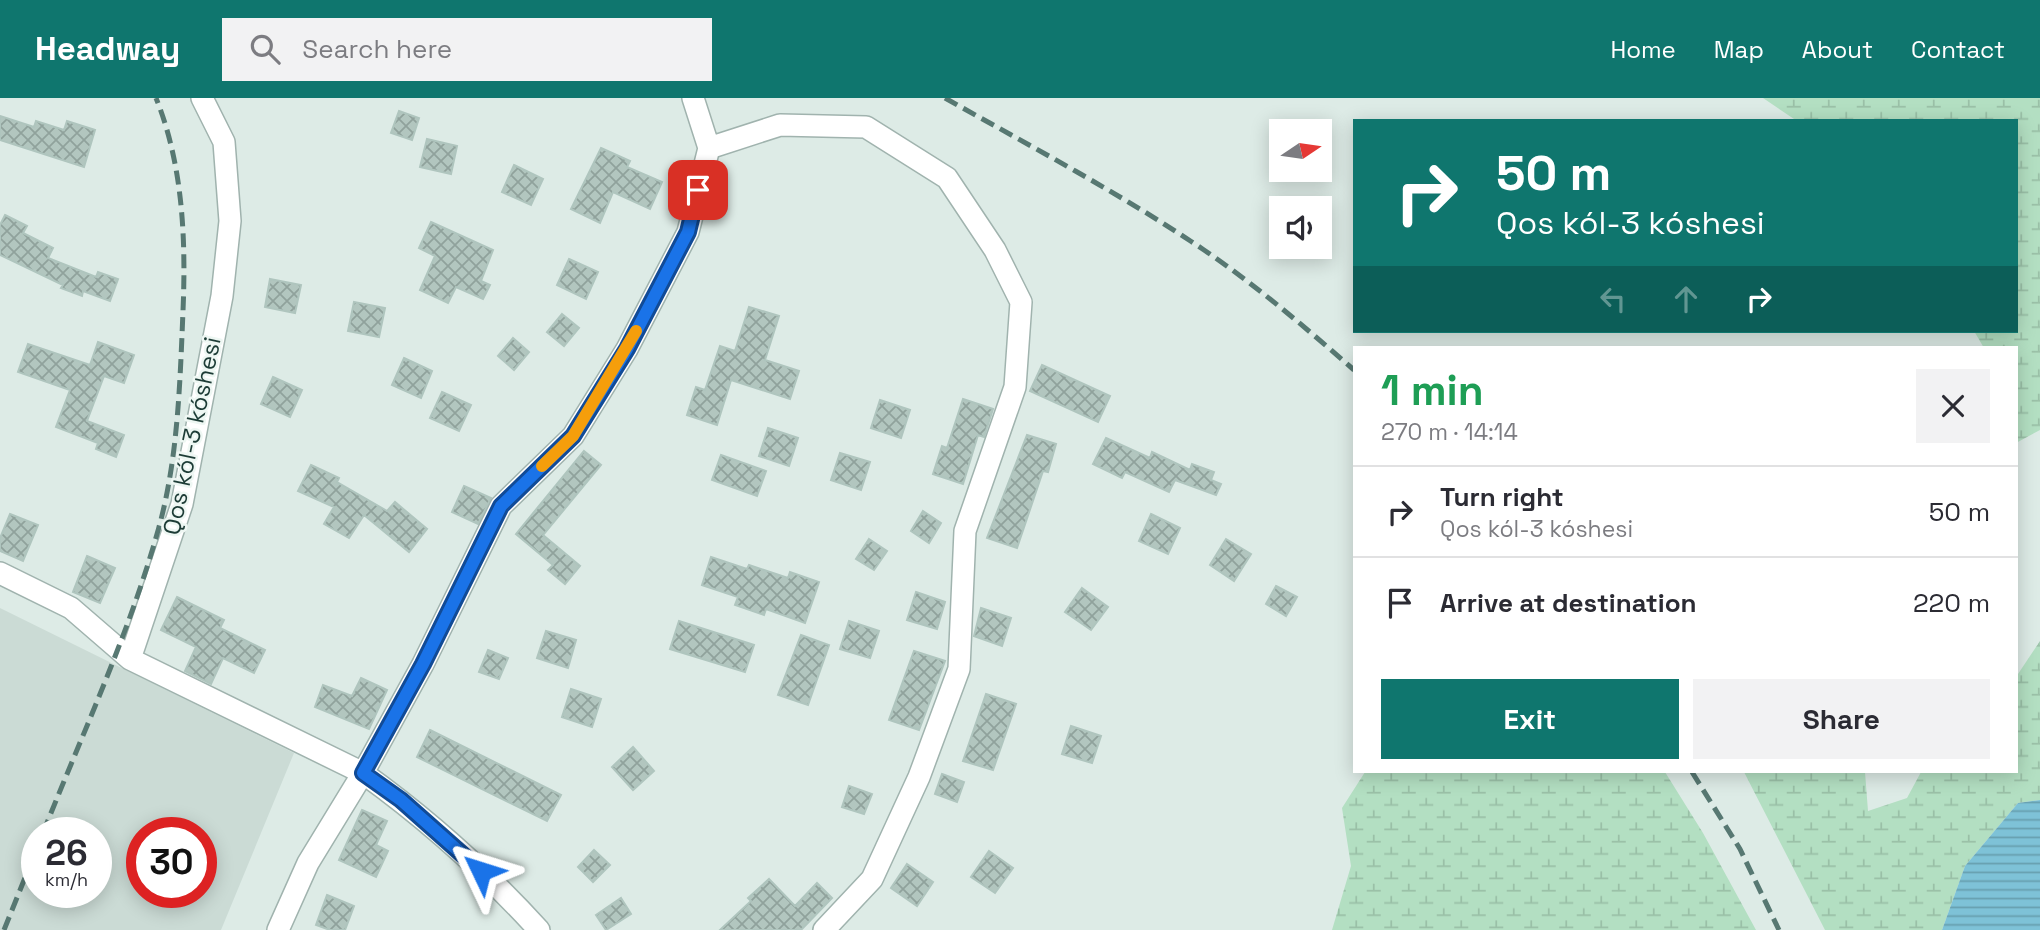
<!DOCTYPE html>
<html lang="en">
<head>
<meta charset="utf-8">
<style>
	:root { --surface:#fff; --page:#f2f2f3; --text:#2b2b33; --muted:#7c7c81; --line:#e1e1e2; --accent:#0f766e }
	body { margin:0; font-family:"Space Grotesk",sans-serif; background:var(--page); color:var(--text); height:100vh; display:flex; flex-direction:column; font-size:26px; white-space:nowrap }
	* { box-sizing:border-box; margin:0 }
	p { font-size:23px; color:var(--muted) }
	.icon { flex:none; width:38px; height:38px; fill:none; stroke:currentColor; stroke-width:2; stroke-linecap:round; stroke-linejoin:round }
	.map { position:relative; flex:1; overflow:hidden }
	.sheet { position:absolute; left:1353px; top:248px; width:665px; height:427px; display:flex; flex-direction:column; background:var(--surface); border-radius:0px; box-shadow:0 4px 18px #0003 }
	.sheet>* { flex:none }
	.guide { position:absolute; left:1353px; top:21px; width:665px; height:214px; border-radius:0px; box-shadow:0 4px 18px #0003; background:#0f766e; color:#fff; overflow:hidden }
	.needle { width:46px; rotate:77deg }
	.buttons { position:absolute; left:1269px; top:21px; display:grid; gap:14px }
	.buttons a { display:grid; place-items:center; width:63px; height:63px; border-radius:0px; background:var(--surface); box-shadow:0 4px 18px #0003; font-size:35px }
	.speed { position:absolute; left:21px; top:719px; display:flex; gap:14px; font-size:35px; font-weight:700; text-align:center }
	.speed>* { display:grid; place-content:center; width:91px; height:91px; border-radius:50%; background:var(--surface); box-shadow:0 4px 18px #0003; line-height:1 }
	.speed small { font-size:18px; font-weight:400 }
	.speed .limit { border:10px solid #d22; background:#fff; color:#111 }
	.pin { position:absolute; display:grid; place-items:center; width:60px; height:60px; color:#fff; margin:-30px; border-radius:14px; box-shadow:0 4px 10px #0006 }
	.me { position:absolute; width:77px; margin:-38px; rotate:311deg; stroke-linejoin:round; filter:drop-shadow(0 0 5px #0008) }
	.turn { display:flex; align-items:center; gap:24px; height:147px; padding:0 28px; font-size:32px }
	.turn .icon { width:91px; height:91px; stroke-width:2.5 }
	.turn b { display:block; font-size:49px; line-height:60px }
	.lanes { display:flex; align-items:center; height:66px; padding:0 28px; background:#0003; justify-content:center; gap:35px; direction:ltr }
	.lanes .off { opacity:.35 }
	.round { display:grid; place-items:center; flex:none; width:74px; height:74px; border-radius:0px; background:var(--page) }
	.summary { display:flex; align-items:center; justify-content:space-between; height:119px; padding:0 28px }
	h1 { font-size:42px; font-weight:700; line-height:52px; color:#1e9e55 }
	.primary-button { display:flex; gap:14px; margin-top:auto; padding:14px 28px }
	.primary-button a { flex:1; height:80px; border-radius:0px; background:var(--accent); color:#fff; font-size:28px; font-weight:700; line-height:80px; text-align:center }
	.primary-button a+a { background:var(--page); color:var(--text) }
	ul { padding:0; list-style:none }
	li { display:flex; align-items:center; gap:21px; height:91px; padding:0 28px; border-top:2px solid var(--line) }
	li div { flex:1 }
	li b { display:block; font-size:26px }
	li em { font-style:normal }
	header { display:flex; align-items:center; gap:42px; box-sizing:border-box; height:98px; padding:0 35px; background:var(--accent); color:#fff }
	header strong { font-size:33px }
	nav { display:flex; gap:38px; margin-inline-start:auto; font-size:24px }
	.search { width:490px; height:63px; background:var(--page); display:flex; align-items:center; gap:18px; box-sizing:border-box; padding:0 24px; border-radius:0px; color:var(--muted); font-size:26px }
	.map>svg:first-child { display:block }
	.built { fill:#cbdbd5; fill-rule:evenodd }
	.wetland { fill:url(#wetland-marsh) }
	.water { fill:url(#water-rules) }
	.building { fill:url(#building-cross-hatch); stroke:#afc5be; stroke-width:2 }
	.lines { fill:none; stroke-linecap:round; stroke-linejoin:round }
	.street-casing { stroke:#a0b3ae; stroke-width:24 }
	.street { stroke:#fff; stroke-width:21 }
	.rail { stroke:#577872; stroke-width:5; stroke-dasharray:14 7; stroke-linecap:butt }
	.route-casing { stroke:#114b97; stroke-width:18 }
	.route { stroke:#1a73e8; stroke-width:12 }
	.slow { stroke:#f59e0b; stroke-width:12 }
	.labels { text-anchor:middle; stroke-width:5; stroke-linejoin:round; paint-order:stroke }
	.street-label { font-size:24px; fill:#1d3c36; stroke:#eef7f3 }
</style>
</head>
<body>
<header>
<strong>Headway</strong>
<div class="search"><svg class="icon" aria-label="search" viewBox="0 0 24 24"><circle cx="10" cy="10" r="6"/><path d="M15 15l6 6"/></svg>Search here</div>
<nav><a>Home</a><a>Map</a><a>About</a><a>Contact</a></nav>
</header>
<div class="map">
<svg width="2040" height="832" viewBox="0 0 2040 832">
	<defs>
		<pattern id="wetland-marsh" width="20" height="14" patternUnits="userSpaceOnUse" patternTransform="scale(1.75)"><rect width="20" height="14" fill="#b3dfc2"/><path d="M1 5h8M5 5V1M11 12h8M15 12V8" fill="none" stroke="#9ac0a7"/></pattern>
		<pattern id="water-rules" width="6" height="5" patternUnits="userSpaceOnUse" patternTransform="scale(1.75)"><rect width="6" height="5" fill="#7ec2d7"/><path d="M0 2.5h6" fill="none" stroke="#679faf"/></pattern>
		<pattern id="building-cross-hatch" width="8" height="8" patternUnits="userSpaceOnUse" patternTransform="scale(1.75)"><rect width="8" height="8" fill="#b2c6bf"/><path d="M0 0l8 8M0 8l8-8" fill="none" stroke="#90a29c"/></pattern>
	</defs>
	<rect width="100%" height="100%" fill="#ddebe6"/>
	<path class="built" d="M0 510 294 655 221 832H0ZM37 735H96V794H37ZM142 735H201V794H142Z"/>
	<path class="wetland" d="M1763 0H2040V332L2016 345V250H1984L1974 233H2016V23H1797Z
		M2040 543V702L2018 705 1965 768 1942 832H1825L1744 674H1865L1868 713 1907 700 1921 674H2016V579Z
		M1365 674H1665L1703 735 1756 832H1332L1351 768 1342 710Z"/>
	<path class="water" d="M2040 702V832H1942L1965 768 2018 705Z"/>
	<path class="building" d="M399 13 419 20 412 42 391 35Z
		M0 18 34 29 36 23 64 32 67 23 95 32 84 69 0 42Z
		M427 41 457 48 451 76 420 69Z
		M601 50 630 63 627 69 662 84 650 111 613 94 600 125 571 111Z
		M514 67 543 81 531 107 502 94Z
		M5 117 27 128 23 135 53 150 48 160 96 179 98 174 118 181 110 203 83 193 82 198 61 190 63 187 0 157V127Z
		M431 124 493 152 481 183 490 187 483 201 456 189 448 205 420 192 435 158 419 150Z
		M569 161 598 174 586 201 557 187Z
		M270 181 301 187 295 215 265 209Z
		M354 204 385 210 379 239 348 233Z
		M749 209 779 218 765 262 799 273 790 301 731 282 717 327 687 317 696 289 705 292 720 248 735 253Z
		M562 216 579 230 564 248 547 234Z
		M513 240 529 254 514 272 498 258Z
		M98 244 134 257 124 285 104 278 87 323 124 337 116 359 96 351 98 345 56 329 70 292 18 274 28 246 90 267Z
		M404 260 432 273 421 300 392 287Z
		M1042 267 1110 298 1098 324 1030 293Z
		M273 279 302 292 290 319 261 306Z
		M442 294 471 307 459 333 430 320Z
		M963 301 993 311 984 339 978 337 963 386 933 376 942 348 947 350Z
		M880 302 910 312 901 340 871 330Z
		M768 330 798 340 789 368 759 358Z
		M1027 337 1056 346 1048 374 1043 373 1017 450 987 440Z
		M1106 340 1150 360 1152 354 1190 372 1192 366 1214 374 1211 382 1221 386 1216 397 1175 382 1169 394 1125 374 1122 380 1093 366Z
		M584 353 601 367 543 437 580 468 565 486 548 472 553 467 516 436Z
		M840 355 870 364 861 392 831 382Z
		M721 357 766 373 757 398 712 382Z
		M311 367 339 380 337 384 387 413 395 404 427 431 409 454 364 417 349 440 324 426 334 409 298 393Z
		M464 388 491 400 478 426 452 414Z
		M923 413 941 425 929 445 911 433Z
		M10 416 38 427 23 463 0 453V440Z
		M1151 416 1180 430 1168 456 1139 443Z
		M869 441 887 453 874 472 856 461Z
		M1226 441 1251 456 1234 483 1210 467Z
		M87 458 115 470 100 505 73 494Z
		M711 459 747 471 749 467 788 480 790 474 819 484 805 525 766 511 764 517 735 507 738 499 702 487Z
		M1276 488 1297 499 1286 518 1266 506Z
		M1082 490 1108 509 1091 532 1065 514Z
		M916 494 945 504 937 531 907 522Z
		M177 499 224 522 220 530 265 552 254 575 223 560 211 586 185 573 196 549 161 532Z
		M981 510 1011 520 1002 548 974 538Z
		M679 523 754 547 745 574 670 551Z
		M849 523 879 533 870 560 840 551Z
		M546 533 576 542 568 570 537 560Z
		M801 537 829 547 808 607 778 597Z
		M488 552 508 560 499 581 479 574Z
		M914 553 945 563 919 632 889 622Z
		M361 580 387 592 369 631 315 609 323 587 352 598Z
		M571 591 601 601 592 629 562 619Z
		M986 596 1016 606 993 672 963 663Z
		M1071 628 1101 638 1092 665 1062 656Z
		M430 632 561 697 547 723 417 659Z
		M633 649 654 673 633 692 612 669Z
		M942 676 964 684 957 704 935 696Z
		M849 688 872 696 864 716 842 709Z
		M362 712 387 723 376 747 388 753 376 779 339 762Z
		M594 752 610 767 593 784 578 769Z
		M989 753 1013 770 995 795 971 779Z
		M907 766 933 784 917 808 891 790Z
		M769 781 795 808 817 785 832 800 801 832H720L751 803 748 800Z
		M327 797 354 808 345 832H330L316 827Z
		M621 800 631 816 606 832 596 817Z"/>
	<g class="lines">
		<defs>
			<path id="street" d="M709 50 780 27 866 29 947 80 995 152 1021 204 1015 289 965 433 959 571 919 679 872 781 824 832
				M0 475 71 510 130 561 363 675 308 765 278 832
				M130 561 182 406 222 198 230 123 224 44 202 0
				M539 832C486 774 427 721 363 675L423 566 501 408 573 338 627 251 688 134 709 50 693 0"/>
		</defs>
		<use href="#street" class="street-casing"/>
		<use href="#street" class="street"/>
		<path class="rail" d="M945 0C1032 49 1121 96 1204 152 1257 188 1306 230 1354 272
			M1692 674 1740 751 1779 832
			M43 735C83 634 130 534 159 429 178 360 180 284 183 213 186 142 183 67 156 0
			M4 832 37 750"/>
	</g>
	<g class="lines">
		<defs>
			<path id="route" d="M481 773 401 702 363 675 423 566 501 408 573 338 627 251 688 134 698 92"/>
		</defs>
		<use href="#route" class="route-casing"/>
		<use href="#route" class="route"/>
		<path class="slow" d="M542 368 573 338 636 233"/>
	</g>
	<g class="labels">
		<g class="street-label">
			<text transform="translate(192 338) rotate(-78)" y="8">Qos kól-3 kóshesi</text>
		</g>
	</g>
</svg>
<div class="buttons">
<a><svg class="needle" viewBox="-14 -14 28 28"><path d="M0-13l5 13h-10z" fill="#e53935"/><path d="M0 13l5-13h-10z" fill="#7c7c81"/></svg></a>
<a><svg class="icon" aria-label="sound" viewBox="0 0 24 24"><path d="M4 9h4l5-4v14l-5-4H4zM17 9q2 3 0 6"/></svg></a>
</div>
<div class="speed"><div>26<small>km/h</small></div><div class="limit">30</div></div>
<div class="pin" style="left:698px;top:92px;background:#d93025"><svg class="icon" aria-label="arrive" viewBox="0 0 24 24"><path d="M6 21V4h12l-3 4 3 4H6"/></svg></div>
<svg class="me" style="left:481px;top:773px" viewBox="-20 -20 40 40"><path d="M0-17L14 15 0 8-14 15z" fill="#1a73e8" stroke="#fff" stroke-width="4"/></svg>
<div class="guide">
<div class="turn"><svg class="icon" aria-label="right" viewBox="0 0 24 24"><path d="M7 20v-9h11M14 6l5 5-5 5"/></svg><div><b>50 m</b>Qos kól-3 kóshesi</div></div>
<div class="lanes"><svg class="icon off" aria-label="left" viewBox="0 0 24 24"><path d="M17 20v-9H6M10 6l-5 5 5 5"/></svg><svg class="icon off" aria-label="ahead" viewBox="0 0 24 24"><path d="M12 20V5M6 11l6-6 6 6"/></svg><svg class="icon" aria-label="right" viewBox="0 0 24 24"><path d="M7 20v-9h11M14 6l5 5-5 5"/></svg></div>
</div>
<section class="sheet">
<div class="summary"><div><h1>1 min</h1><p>270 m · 14:14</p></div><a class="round"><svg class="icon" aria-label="close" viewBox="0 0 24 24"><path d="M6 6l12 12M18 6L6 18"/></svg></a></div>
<ul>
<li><svg class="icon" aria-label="right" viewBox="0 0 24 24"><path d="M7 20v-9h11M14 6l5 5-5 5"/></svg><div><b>Turn right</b><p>Qos kól-3 kóshesi</p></div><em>50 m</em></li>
<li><svg class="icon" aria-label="arrive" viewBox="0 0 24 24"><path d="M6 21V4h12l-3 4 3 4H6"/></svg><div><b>Arrive at destination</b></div><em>220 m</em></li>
</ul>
<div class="primary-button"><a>Exit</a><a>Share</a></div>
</section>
</div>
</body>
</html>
